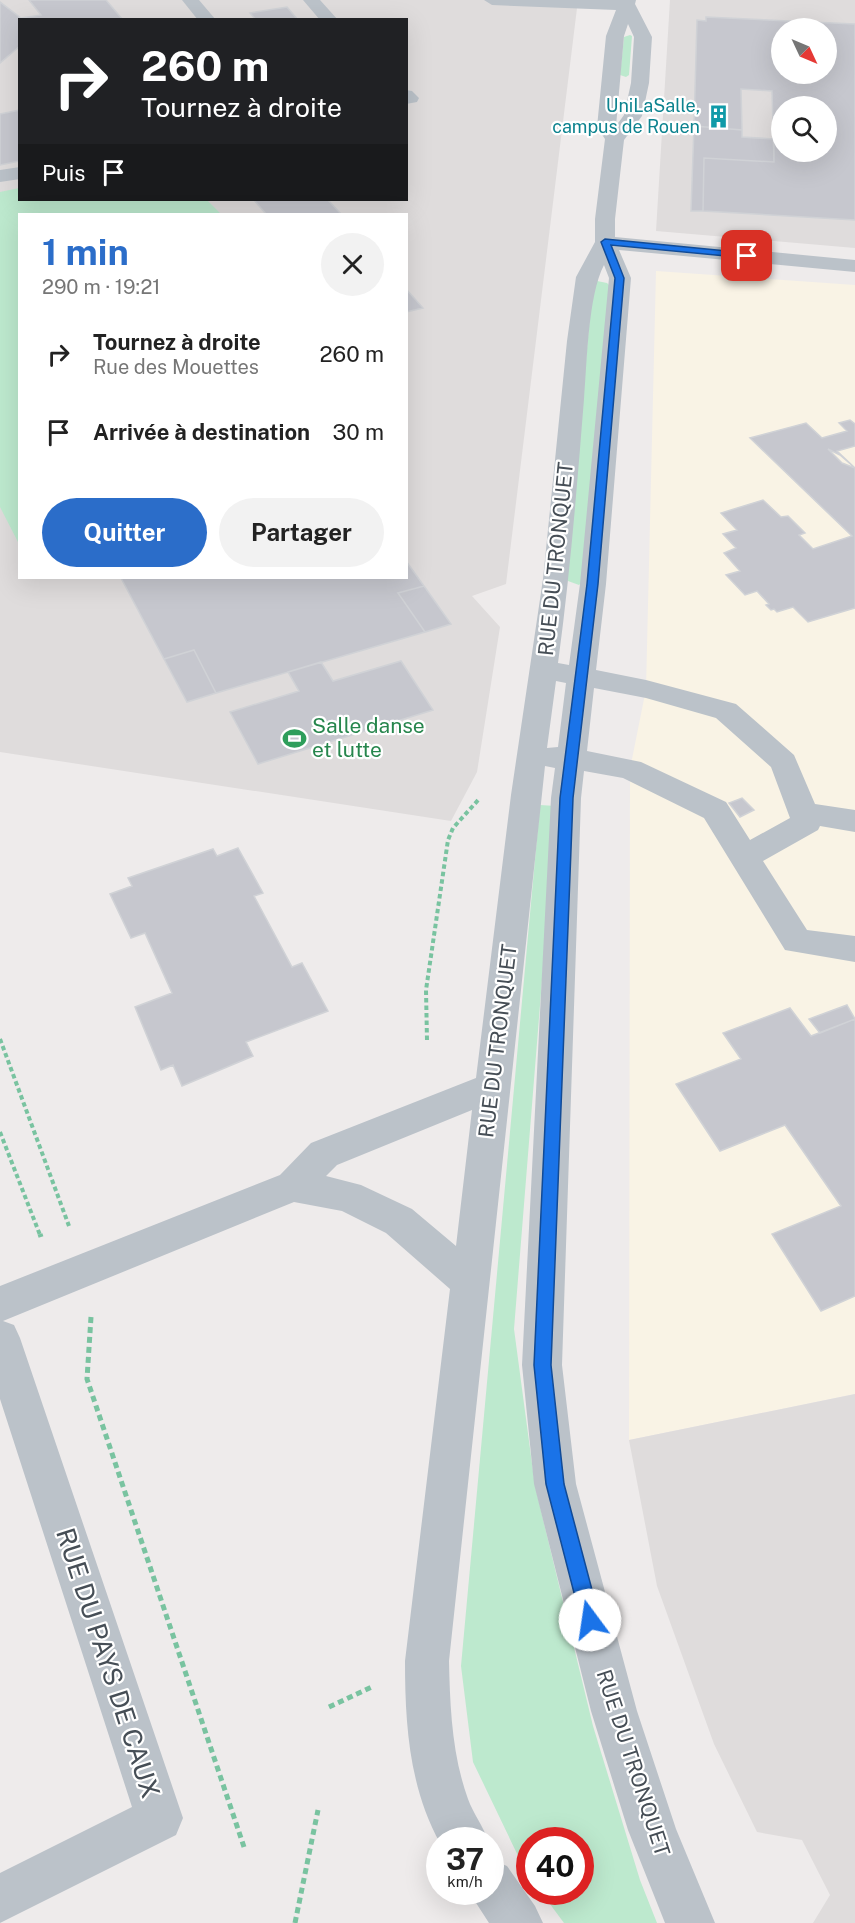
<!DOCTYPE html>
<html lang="fr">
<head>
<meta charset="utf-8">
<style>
	:root { --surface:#fff; --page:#f2f2f2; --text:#222; --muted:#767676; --accent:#2b6dc9 }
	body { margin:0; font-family:"Public Sans",sans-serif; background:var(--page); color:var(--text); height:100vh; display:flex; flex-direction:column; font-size:22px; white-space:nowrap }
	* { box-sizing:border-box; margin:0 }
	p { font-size:20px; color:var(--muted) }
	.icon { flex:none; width:33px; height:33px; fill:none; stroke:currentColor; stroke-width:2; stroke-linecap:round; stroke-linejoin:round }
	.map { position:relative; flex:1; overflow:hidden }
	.sheet { position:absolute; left:18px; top:213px; width:390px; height:366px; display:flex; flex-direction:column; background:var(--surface); border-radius:0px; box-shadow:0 6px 24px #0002 }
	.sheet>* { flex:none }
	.hud { position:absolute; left:18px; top:18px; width:390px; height:183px; border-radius:0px; box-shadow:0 6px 24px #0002; background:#202124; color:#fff; overflow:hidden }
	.needle { width:39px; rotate:134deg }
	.controls { position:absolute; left:771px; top:18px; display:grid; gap:12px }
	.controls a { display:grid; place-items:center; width:66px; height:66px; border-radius:50%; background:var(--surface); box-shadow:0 6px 24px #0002; font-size:30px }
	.speed { position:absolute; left:426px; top:1827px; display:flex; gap:12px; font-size:30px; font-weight:700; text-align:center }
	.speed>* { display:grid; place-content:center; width:78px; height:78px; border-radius:50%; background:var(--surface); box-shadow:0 6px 24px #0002; line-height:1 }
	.speed small { font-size:15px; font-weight:400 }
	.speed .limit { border:9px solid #d22; background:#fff; color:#111 }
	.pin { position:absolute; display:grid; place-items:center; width:51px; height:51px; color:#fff; margin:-26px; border-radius:12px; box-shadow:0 3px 9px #0006 }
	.me { position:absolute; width:66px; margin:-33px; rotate:346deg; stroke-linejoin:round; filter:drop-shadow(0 0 4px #0008) }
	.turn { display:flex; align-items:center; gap:21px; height:126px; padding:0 24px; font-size:27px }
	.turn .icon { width:78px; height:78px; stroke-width:2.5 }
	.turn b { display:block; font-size:42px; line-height:51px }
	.then { display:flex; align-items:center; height:57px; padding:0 24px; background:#0003; gap:12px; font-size:22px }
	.round { display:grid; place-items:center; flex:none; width:63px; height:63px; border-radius:32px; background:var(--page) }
	.overview { display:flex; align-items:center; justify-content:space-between; height:102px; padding:0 24px }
	h1 { font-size:36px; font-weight:700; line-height:45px; color:var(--accent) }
	.primary-button { display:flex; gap:12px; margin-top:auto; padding:12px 24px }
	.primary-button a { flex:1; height:69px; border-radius:36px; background:var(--accent); color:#fff; font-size:24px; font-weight:700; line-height:69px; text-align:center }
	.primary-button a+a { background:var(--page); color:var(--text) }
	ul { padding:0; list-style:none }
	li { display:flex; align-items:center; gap:18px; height:78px; padding:0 24px }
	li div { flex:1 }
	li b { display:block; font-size:22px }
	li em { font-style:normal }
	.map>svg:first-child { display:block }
	.commercial { fill:#f9f3e5 }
	.education { fill:#dfdcdc; fill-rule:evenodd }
	.green { fill:#bde9ce }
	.building { fill:#c6c7ce; stroke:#d0d2d6; stroke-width:1.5; fill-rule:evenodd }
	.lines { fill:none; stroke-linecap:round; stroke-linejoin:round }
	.path-far1 { stroke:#79c3a0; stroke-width:4; stroke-dasharray:4.5 3; stroke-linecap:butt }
	.path { stroke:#79c3a0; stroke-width:5; stroke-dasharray:6 4; stroke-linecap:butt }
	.minor { fill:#bbc2c9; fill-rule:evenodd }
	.route { fill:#1a73e8; stroke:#114b97; stroke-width:1.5 }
	.labels { text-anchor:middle; stroke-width:4.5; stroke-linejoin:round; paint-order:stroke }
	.far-culture-label { font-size:18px; fill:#0d838f; stroke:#fff; text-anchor:end }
	.street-label { font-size:21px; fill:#464e56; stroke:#fff }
	.leisure-label { font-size:21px; fill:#27864d; stroke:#fff; text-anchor:start }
	.near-street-label { font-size:26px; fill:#464e56; stroke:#fff }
</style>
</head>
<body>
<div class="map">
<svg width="855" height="1923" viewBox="0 0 855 1923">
	<rect width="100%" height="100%" fill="#eeebeb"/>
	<path class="commercial" d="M656 271 855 285V1394L629 1440 630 769 646 689Z"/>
	<path class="education" d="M0 0H578L506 584 472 596 500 627 477 772 451 821 0 752ZM20 20H406V200H20ZM20 214H406V578H20Z
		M670 0H855V248L656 231ZM782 28H826V74H782ZM782 106H826V152H782Z
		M855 1394V1923H813L830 1895 802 1840 757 1832 714 1744 657 1586 629 1440Z"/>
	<path class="green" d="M630 35 632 36 629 75 626 77 620 75 624 37Z
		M19 188 20 200H207L221 214H20L19 544 0 507V192Z
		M597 281 607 283 610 286 582 582 579 585 568 581 566 578 593 283Z
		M540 805 556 806 514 1329 535 1486 593 1726 640 1880 657 1923H564L541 1892H580V1840H530L529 1875 521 1862 473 1762 461 1666Z"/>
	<path class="building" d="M29 0H106L123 20H20V46L0 63V2L21 18 41 15Z
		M287 7 298 20H256L250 13Z
		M706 17 855 24V220L703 211 704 158 774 162 772 91 741 89 742 130 694 126 697 20 706 21ZM782 28H826V74H782ZM782 106H826V152H782Z
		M20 110V161L0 165V114Z
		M694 126 742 130V137L774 139V162L704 158 703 211H691Z
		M254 200H328L341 214H266Z
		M406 289 423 308 406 312Z
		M850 420 855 424V446L837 451 855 468V608L808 622 793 607 777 612 774 609 771 610 766 605 769 604 757 591 745 595 726 575 740 571 724 553 736 548 723 534 737 530 721 513 763 500 781 517 788 516 805 533 799 535 813 549 852 536 750 438 806 423 822 438 847 431 839 423Z
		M828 449 840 455 855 468 842 463Z
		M406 561 424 586 398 593 425 632 216 693 194 650 164 659 121 578H406Z
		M424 586 451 624 425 632 398 593Z
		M194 650 216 693 187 702 164 659Z
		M401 661 433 710 258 764 230 712 299 691 288 672 321 662 333 681Z
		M742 798 754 810 740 817 729 803Z
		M238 848 263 893 254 896 292 967 302 963 328 1011 246 1042 253 1056 182 1086 173 1065 161 1070 135 1007 172 993 145 933 131 938 110 894 132 886 128 878 213 849 217 856Z
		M847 1005 855 1019 820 1033 809 1019Z
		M790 1008 811 1036 855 1019V1296L821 1311 772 1234 841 1206 785 1125 720 1151 676 1084 741 1059 723 1033Z"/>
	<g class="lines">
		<path class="path-far1" d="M0 1039 69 1226
			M427 1040 426 990 448 840 453 828 480 798
			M0 1132 40 1235"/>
		<path class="path" d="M40 1234 41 1237
			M91 1317 87 1379 244 1847
			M329 1707 374 1686
			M295 1923 318 1810"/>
		<path class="minor" d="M182 0H199L216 20H198Z
			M303 0H320L338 20H320Z
			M484 0H636L635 4 652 37 649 83 642 116 624 140 615 219V237L855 260V272L619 250 631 278 606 584 596 670 646 680 736 704 794 755 815 804 855 810V832L820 826 818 830 763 861 807 930 855 936V962L785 950 704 818 623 778 584 771 581 798 562 1365 576 1484 637 1711 676 1829 715 1923H665L628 1830 591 1711 534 1484 522 1365 551 798 555 768 545 766 449 1661C450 1707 452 1755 468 1799 473 1813 483 1826 488 1840H440V1843C409 1787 405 1723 405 1661L450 1289 386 1233 342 1211 294 1202 3 1321 14 1325 20 1338 183 1818 176 1835 0 1923V1873L132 1807 0 1399V1286L280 1175 311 1143 476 1078 511 795 543 579 567 341 576 277 595 242V219L605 139 597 127 606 36 616 10 492 5ZM628 24 634 37 631 83 624 115 616 126 624 36ZM604 265 609 278 580 584 569 665 558 663C570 575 577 487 584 399 587 364 588 295 604 265ZM556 681 566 683 558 747 547 748ZM594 688 646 698 716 718 771 767 790 818 750 840 726 802 641 762 587 751ZM472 1110 456 1246 412 1209 361 1185 326 1176 337 1165Z
			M406 90 412 91 419 98 417 102 406 104Z
			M20 167V179L0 182V170Z
			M490 1859 507 1866 535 1906 543 1923H489L469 1892H490Z"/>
	</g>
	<path class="route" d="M605 239 747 253 752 256 747 258 611 245 624 278 598 584 573 798 551 1365 564 1484 600 1620 597 1627 590 1630 584 1627 581 1620 546 1484 534 1365 560 798 587 584 615 278 601 242Z"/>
	<defs>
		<symbol id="building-bare" viewBox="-9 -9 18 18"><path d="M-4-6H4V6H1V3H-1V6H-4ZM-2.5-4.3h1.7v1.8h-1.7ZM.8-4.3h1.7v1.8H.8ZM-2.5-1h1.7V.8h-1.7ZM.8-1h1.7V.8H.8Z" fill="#0f9aa8" stroke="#fff" stroke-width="2.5" paint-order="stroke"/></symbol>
		<symbol id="stadium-bare" viewBox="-9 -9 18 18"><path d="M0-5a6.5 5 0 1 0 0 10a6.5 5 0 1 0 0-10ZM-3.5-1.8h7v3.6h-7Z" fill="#2e9e5b" stroke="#fff" stroke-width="2.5" paint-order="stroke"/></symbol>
	</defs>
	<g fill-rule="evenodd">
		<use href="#building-bare" x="702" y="100" width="33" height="33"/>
		<use href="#stadium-bare" x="278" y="722" width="33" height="33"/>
	</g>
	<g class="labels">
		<g class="far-culture-label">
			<text x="700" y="112">UniLaSalle,<tspan x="700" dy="21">campus de Rouen</tspan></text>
		</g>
		<g class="street-label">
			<text transform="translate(556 559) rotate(-84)" y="7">RUE DU TRONQUET</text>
			<text transform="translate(498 1041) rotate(-83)" y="7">RUE DU TRONQUET</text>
			<text transform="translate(633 1763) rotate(72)" y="7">RUE DU TRONQUET</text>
		</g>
		<g class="leisure-label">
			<text x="312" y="733">Salle danse<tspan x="312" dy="24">et lutte</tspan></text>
		</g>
		<g class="near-street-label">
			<text transform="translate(108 1663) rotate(72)" y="9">RUE DU PAYS DE CAUX</text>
		</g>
	</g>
</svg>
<div class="controls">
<a><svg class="needle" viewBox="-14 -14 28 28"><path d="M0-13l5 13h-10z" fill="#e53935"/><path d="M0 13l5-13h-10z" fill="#767676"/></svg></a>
<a><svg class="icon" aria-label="search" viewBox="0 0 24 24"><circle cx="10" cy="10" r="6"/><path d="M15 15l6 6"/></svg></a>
</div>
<div class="speed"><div>37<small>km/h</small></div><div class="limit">40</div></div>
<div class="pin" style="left:747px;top:256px;background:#d93025"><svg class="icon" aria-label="arrive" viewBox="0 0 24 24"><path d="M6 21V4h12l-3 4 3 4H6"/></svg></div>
<svg class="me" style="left:590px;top:1620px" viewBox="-20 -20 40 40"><circle r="19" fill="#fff"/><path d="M0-13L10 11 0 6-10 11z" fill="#1a73e8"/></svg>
<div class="hud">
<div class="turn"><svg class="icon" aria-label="right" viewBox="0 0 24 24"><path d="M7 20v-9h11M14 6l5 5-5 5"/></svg><div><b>260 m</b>Tournez à droite</div></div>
<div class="then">Puis<svg class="icon" aria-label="arrive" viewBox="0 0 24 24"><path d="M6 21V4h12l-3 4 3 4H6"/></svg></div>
</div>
<section class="sheet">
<div class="overview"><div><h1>1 min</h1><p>290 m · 19:21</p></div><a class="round"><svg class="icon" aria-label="close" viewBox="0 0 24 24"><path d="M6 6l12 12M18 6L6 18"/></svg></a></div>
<ul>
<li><svg class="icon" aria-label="right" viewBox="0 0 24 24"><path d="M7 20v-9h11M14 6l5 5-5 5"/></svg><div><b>Tournez à droite</b><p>Rue des Mouettes</p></div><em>260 m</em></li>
<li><svg class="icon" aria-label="arrive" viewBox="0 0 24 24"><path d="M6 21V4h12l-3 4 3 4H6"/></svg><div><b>Arrivée à destination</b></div><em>30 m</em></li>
</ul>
<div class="primary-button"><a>Quitter</a><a>Partager</a></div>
</section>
</div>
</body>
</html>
